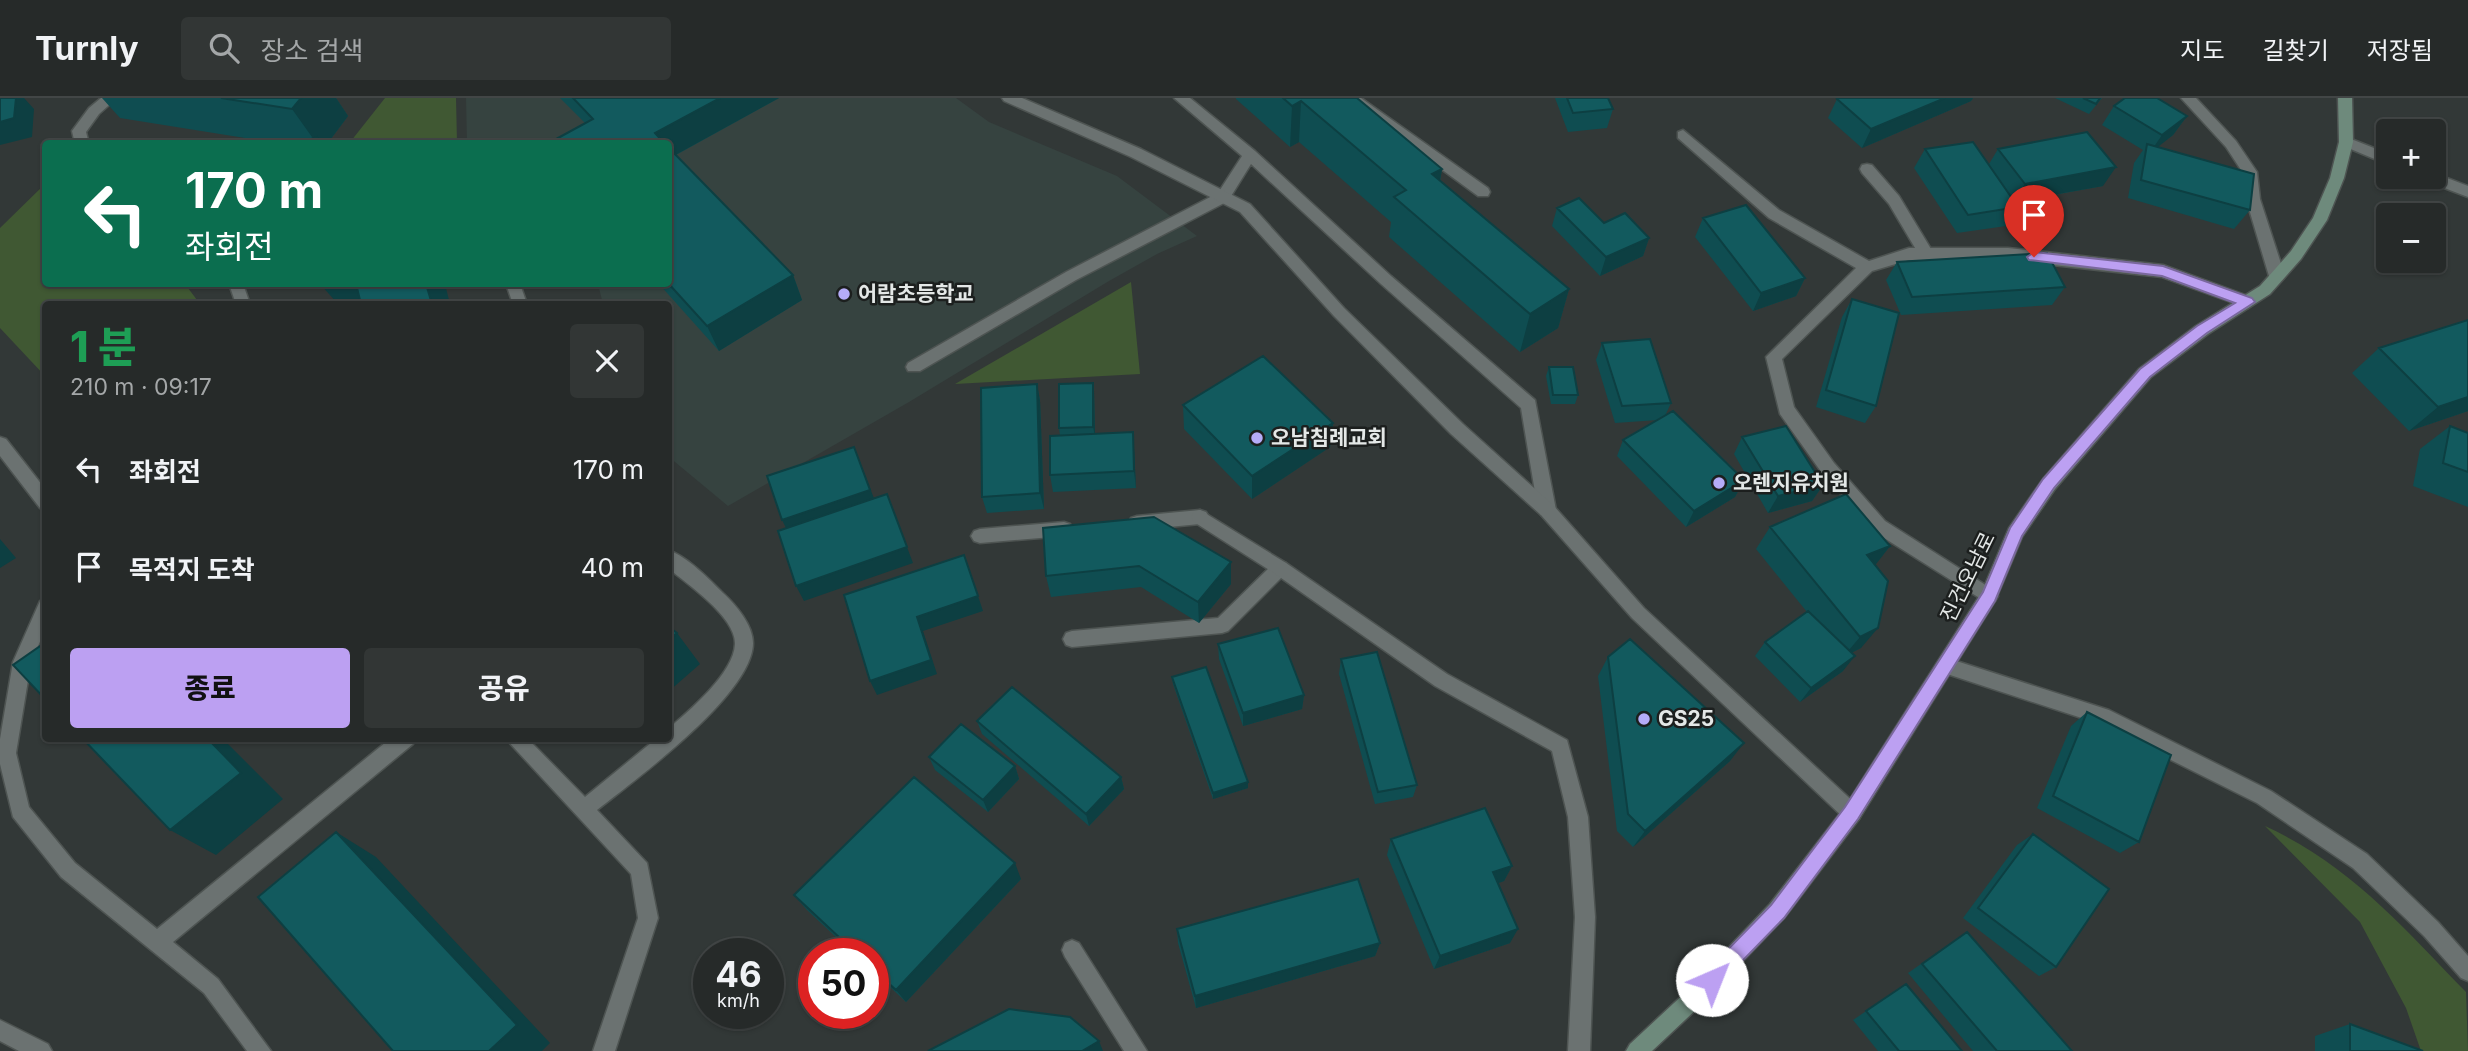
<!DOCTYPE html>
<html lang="ko">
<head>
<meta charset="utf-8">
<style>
	:root { --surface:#262a29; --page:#323635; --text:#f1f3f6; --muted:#a4a7a8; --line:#424646; --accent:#bca0f2 }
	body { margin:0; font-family:Inter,"Noto Sans KR",sans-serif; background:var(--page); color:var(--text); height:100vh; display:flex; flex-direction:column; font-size:26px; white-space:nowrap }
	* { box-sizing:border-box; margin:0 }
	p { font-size:23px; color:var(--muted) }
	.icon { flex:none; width:38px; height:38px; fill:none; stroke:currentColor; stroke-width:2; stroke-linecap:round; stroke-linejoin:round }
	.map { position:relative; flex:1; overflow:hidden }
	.drawer { position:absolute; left:42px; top:203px; width:630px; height:441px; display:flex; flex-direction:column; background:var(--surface); border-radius:7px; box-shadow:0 2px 5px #0004,0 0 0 2px var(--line) }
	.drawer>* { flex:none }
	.hud { position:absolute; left:42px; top:42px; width:630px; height:147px; border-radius:7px; box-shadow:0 2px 5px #0004,0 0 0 2px var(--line); background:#0b6e4f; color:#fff; overflow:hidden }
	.tools { position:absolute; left:2376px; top:21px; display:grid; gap:14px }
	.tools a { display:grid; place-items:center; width:70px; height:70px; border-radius:7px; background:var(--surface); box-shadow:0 2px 5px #0004,0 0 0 2px var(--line); font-size:35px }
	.speed { position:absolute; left:693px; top:840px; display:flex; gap:14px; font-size:35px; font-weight:700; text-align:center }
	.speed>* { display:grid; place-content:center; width:91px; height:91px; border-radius:50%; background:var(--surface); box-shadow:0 2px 5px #0004,0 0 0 2px var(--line); line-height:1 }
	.speed small { font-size:18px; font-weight:400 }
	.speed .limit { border:10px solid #d22; background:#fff; color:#111 }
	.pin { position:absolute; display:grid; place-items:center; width:60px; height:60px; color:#fff; margin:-72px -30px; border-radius:50% 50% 50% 0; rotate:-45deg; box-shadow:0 0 7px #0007 }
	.pin .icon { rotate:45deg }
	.me { position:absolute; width:77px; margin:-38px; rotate:44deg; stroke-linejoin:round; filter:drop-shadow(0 0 5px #0008) }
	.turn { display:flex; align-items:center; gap:24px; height:147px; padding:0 28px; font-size:32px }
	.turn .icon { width:91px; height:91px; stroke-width:2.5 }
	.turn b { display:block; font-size:49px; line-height:60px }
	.round { display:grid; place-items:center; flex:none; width:74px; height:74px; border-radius:7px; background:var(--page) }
	.headline { display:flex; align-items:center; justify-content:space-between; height:119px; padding:0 28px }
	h1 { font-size:42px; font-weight:800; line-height:52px; color:#1e9e55 }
	.primary-button { display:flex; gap:14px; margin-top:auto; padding:14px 28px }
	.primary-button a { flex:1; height:80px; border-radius:7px; background:var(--accent); color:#111; font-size:28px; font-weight:800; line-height:80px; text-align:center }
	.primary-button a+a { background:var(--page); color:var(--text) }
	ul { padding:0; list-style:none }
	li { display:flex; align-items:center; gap:21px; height:98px; padding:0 28px }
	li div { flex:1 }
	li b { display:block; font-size:26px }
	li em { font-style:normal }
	header { display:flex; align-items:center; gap:42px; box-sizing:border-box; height:98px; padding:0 35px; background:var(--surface); border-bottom:2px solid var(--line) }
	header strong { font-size:33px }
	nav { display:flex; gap:38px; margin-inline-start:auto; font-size:24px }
	.search { width:490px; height:63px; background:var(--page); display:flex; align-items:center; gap:18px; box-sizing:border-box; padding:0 24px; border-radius:7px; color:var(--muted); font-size:26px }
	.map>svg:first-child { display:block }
	.built { fill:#364340 }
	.green { fill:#405833 }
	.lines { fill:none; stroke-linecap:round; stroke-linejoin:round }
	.service-casing { stroke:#4e5452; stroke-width:3 }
	.minor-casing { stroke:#4e5452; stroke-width:3 }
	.secondary-casing { stroke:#4e5452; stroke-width:3 }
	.service { fill:#6b7271; fill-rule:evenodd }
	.minor { fill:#6b7271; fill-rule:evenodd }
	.secondary { fill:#6e8a7c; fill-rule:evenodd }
	.wall { fill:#0f4d51 }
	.shaded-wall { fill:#0d3f42 }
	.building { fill:#125a5e; stroke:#0d3f42; stroke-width:2 }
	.route { fill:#bca0f2; stroke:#7a689d; stroke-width:2 }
	.poi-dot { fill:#b5acf8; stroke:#1c1f1e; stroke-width:2.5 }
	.labels { text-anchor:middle; stroke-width:5; stroke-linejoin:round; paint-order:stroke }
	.poi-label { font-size:21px; font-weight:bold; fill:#e4e8e7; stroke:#1c1f1e; text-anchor:start }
	.street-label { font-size:21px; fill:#e4e8e7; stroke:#1c1f1e }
</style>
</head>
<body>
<header>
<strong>Turnly</strong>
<div class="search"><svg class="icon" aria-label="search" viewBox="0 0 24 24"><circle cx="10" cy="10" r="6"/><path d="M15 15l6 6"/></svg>장소 검색</div>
<nav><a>지도</a><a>길찾기</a><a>저장됨</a></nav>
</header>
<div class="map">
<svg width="2468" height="953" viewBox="0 0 2468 953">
	<rect width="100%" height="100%" fill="#323837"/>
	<path class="built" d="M466 0H956L989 24 1117 78 1197 138 1157 156 1109 183 909 304 728 408 669 359 668 206H603L598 186H668V46L467 45Z"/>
	<path class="green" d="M385 0H456L457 45 351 43Z
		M45 86 46 186H185L200 206H46L45 278 0 230V130Z
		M1131 184 1140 276 955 286Z
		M2265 728C2350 767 2403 829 2466 894L2468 953H2421L2406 910 2360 824Z"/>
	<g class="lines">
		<defs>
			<path id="service" d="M101 0H117L99 16 86 34 89 46H75L72 33 89 10Z
				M1174 0H1190L1255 53 1391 178 1535 302 1556 412 1553 417H1541L1538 412 1521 310 1381 186 1251 66 1228 103 1076 182 920 273H908L906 269 908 265 1066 174 1218 95 1242 58Z
				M1344 0H1361L1488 90 1490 94 1488 98H1478Z
				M1867 66 1872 67 1899 98 1934 156 1931 160H1921L1889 106 1862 75 1860 71 1862 67Z
				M229 186H243L250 206H236Z
				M506 186H520L527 206H513Z
				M0 339 6 341 46 392V412L40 410 0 358Z
				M1200 412 1206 414 1209 419 1206 424 1200 426 1137 432 1131 430 1128 425 1131 420 1137 418Z
				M1064 424 1070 426 1073 431 1070 436 1064 438 980 445 974 443 971 438 974 433 980 431Z
				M668 452C688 459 709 481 723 495 736 507 753 527 753 545 753 596 635 682 597 712L647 765 658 820 615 953H593L638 820 631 776 505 640H527L585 699 657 640H668V631C689 613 734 575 735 546 736 519 687 486 668 470Z
				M1280 463 1286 465 1289 470 1286 475 1228 533 1222 535 1072 549 1066 547 1063 541 1066 535 1072 533 1218 520 1274 465Z
				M46 500V530L31 564 16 655 29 709 75 765 157 831 391 640H415L413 646 173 844 218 881 271 953H247L204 895 61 779 13 719 0 666V641L13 564 40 503Z
				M0 922 48 946 52 953H19L0 943Z"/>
			<path id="minor" d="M1002 0H1022L1141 51 1250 106 1344 210 1463 326 1553 407 1644 510 1859 709 1862 715 1859 721 1852 724 1845 721 1632 520 1541 417 1451 336 1334 218 1240 114 1131 59 1004 3Z
				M2181 0H2196L2236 43 2257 74 2260 101 2285 178 2282 182 2277 184 2269 178 2246 101 2243 75 2226 49Z
				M1683 32 1779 112 1869 163 1909 150H2008L2163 167 2253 200 2256 204 2248 210 2162 179 2008 162H1909L1872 173 1782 261 1794 309 1834 365 1885 423 1995 493 1998 498 1995 503 1989 506 1873 433 1822 375 1780 316 1766 259 1856 170 1769 120 1678 40V34Z
				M2346 39 2389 56V67L2341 47V41Z
				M2434 75 2468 88V99L2426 83 2424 79H2434Z
				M1200 412 1286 465 1447 576 1567 642 1588 719 1595 819 1590 953H1568L1575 819 1568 719 1552 653 1435 588 1274 475 1194 424 1191 419 1194 414Z
				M1947 560 2109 612 2271 693 2367 756 2438 824 2468 858V883L2461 880 2424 838 2353 770 2257 705 2097 625 1941 574 1938 568 1941 562Z
				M1072 842 1079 845 1147 953H1124L1065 859 1062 852 1065 845Z"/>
			<path id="secondary" d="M2338 0H2352L2353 44 2344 80 2327 122 2301 161 2270 196 2208 236 2151 279 2055 391 2022 439 1995 503 1859 721 1784 820 1702 906 1652 953H1626L1630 946 1688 892 1770 806 1845 709 1982 494 2009 430 2043 381 2139 271 2196 228 2260 188 2291 153 2313 120 2330 80 2339 44Z"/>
		</defs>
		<use href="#service" class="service-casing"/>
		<use href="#minor" class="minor-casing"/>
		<use href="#secondary" class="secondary-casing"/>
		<use href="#service" class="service"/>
		<use href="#minor" class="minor"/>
		<use href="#secondary" class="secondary"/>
	</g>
	<path class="wall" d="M102 0H336L348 18 327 46H282L120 20Z
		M560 0H779L676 57 793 177 802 202 719 253 659 186H668L585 25Z
		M1236 0H1357L1442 71 1440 83 1569 191 1558 230 1520 254 1389 139 1391 124 1299 44 1290 49 1236 1Z
		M1555 0H1608L1613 11 1607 30 1568 34Z
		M1839 0H1973L1971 3 1862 50 1828 20 1837 1Z
		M2055 0H2102L2089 16Z
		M2114 8 2187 18 2173 37 2157 49 2250 112 2234 131 2128 100 2134 65 2143 52 2102 27Z
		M1925 51 1989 66 1998 51 2103 88 2015 104 2018 109 2006 128 1957 135 1914 70Z
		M1557 110 1649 140 1643 158 1600 178 1552 128Z
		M1703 120 1805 180 1796 198 1753 213 1695 139Z
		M1897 164 2065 189 2052 207 1901 217 1886 182Z
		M1852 201 1876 308 1865 325 1816 309 1842 219Z
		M2468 222V313L2409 333 2352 275 2379 250Z
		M1602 245 1671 305 1665 318 1744 382 1735 399 1686 429 1617 358 1623 342 1658 322 1615 325 1596 262Z
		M1549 269 1578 297 1575 306H1551L1546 278Z
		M1037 286 1040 303 1044 411 987 415 982 399Z
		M1094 293 1095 336 1133 334 1136 390 1053 394 1050 377 1060 337 1059 330Z
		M1183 307 1333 325 1330 349 1252 401 1184 331Z
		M2450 328 2468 335V409L2413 388 2420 351Z
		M1742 339 1823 387 1812 403 1768 415 1734 356Z
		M1770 429 1890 448 1875 467 1861 550 1851 555 1843 573 1800 604 1755 558 1765 544 1807 514 1756 451Z
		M1043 430 1231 464V486L1199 525 1141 489 1051 499 1046 478Z
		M1218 546 1304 597 1302 611 1243 628 1219 561Z
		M1608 559 1730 663 1633 749 1617 733 1598 578Z
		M1341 561 1417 687 1413 699 1375 706 1339 576Z
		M1172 579 1248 690 1213 701 1173 586Z
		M2087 614 2139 744 2120 755 2037 710 2071 628Z
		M977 623 1121 679 1124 691 1089 728 982 636Z
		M929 659 1015 668 1019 681 988 714 935 672Z
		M2033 736 2056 869 2039 878 1963 820 2017 747Z
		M1391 741 1512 768 1504 783 1498 785 1510 845 1434 871 1387 757Z
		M1021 781 906 904 873 873V856H854L807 812 794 797Z
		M1177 831 1380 845 1375 858 1196 910 1178 845Z
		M1967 834 2072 953H1973L1908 875Z
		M1906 886 1962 953H1878L1853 922Z
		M2350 926 2423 953H2315V938Z"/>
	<path class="shaded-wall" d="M0 0H24L34 11 32 39 0 47Z
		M301 0H336L348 18 327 46H317L292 11Z
		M720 0H779L668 61V46H660L655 35Z
		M1945 0H1973L1971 3 1862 50 1871 31Z
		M1301 3 1299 44 1290 49 1292 8Z
		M2187 18 2173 37 2149 56 2162 37Z
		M2116 69 2103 88 2013 104 2025 86Z
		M1442 71 1435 111 1432 76Z
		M1649 140 1643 158 1600 178 1606 159Z
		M793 177 802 202 719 253 707 228Z
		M1805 180 1796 198 1753 213 1761 195Z
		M320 186H366L382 206H338Z
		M426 186H445L450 206H432Z
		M1569 191 1558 230 1520 254 1530 216Z
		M1093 285 1094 293 1095 338 1093 329Z
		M1037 286 1040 303 1044 411 1040 395Z
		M2468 299V313L2409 333 2438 309Z
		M1333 325 1330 349 1252 401V378Z
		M1133 334 1134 351 1136 390 1134 373Z
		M854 349 877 408 790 438 782 422Z
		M1744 382 1735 399 1686 429 1694 413Z
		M1823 387 1812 403 1768 415 1778 398Z
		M887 396 913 465 804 503 796 488Z
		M0 441 16 460 0 470Z
		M1890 448 1873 470 1867 457Z
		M1231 464V486L1199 525 1198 504Z
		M978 498 983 513 923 533 937 576 877 597 870 583 917 519Z
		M1878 530 1861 550 1843 559 1860 539Z
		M677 535 700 566 668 594V543Z
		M1855 558 1843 573 1800 604 1811 590Z
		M1304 597 1302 611 1243 628V615Z
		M207 640H222L283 701 216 757 170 732Z
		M1744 645 1730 663 1633 749 1645 733Z
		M1015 668 1019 681 988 714 983 702Z
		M1121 679 1124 691 1089 728 1086 716Z
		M1248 684V690L1213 701V695Z
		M336 734 376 759 550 945 542 953H489Z
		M1015 765 1021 781 906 904 896 892Z
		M1512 768 1504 783 1485 790 1493 774Z
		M1518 831 1510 845 1434 871 1440 858Z
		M1380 845 1375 858 1196 910 1195 898Z
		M1099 943 1103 953H1082Z"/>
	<path class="building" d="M0 0H16L14 20 0 24Z
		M221 0H301L292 11Z
		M573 0H720L655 35 665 46H547L593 21Z
		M1283 0H1357L1442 71 1432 76 1569 191 1530 216 1394 99 1406 92 1301 3 1292 8Z
		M1567 0H1608L1613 11 1573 15Z
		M1839 0H1945L1871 31 1837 1Z
		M2083 0H2100L2096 6Z
		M2125 0H2157L2187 18 2162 37 2114 8Z
		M2087 34 2116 69 2025 86 1998 51Z
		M317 39 318 46H295Z
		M1973 44 2018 109 1968 117 1925 51Z
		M2147 46 2254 76 2250 112 2141 82Z
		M668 49 793 177 707 228 668 185Z
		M1579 100 1604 125 1625 115 1649 140 1606 159 1557 110Z
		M1746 107 1805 180 1761 195 1703 120Z
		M2047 155 2065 189 1912 199 1897 164Z
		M356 186H426L432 206H361Z
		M1852 201 1899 215 1876 308 1826 292Z
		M2468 222V299L2438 309 2379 250Z
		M1650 241 1671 305 1622 308 1602 245Z
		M1263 258 1333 325 1252 378 1183 307Z
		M1549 269H1573L1578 297H1553Z
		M1093 285V329L1059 330V286Z
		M1037 286 1040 395 982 399 981 290Z
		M1673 313 1744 382 1694 413 1623 342Z
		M1786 328 1823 387 1778 398 1742 339Z
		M2450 328 2468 335V374L2443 365Z
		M1133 334 1134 373 1050 377V338Z
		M854 349 870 392 782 422 767 378Z
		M887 396 907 449 796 488 778 433Z
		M1846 396 1890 448 1867 457 1888 483 1878 530 1860 539 1770 429Z
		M1154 419 1231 464 1198 504 1139 468 1046 478 1043 430Z
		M964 457 978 498 917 519 931 562 870 583 844 497Z
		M1808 513 1855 558 1811 590 1765 544Z
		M668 528 677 535 668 543Z
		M1278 530 1304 597 1243 615 1218 546Z
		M1630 541 1744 645 1645 733 1628 716 1608 559Z
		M46 544V602L13 567Z
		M1377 554 1417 687 1378 694 1341 561Z
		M1206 569 1248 684 1213 695 1172 579Z
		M1012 589 1121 679 1086 716 977 623Z
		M2087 614 2171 657 2139 744 2053 698Z
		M961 626 1015 668 983 702 929 659Z
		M82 640H207L241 675 170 732Z
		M914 679 1015 765 896 892 873 871V856H857L794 797Z
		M1485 710 1512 768 1493 774 1518 831 1440 858 1391 741Z
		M336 734 517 927 489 953H393L258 799Z
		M2033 736 2109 791 2056 869 1978 810Z
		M1358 781 1380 845 1195 898 1177 831Z
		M1967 834 2072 953H1997L1922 866Z
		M1906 886 1962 953H1899L1866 913Z
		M1009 911 1070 919 1099 943 1082 953H928Z
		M2350 926 2423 953H2350Z"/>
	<path class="route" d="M2034 154 2163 168 2252 200 2255 204 2207 235 2150 279 2054 390 2022 438 1995 503 1858 721 1784 820 1718 888 1712 891 1705 888 1702 882 1705 875 1771 807 1845 709 1983 494 2010 430 2043 381 2140 271 2197 228 2235 205 2162 178 2029 162 2027 159Z"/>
	<g class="poi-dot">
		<circle cx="844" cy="196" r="7"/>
		<circle cx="1257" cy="340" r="7"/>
		<circle cx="1719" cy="385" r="7"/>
		<circle cx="1644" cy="621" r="7"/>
	</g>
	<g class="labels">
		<g class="poi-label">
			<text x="858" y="203">어람초등학교</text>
			<text x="1271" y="347">오남침례교회</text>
			<text x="1733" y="392">오렌지유치원</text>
			<text x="1658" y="628">GS25</text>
		</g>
		<g class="street-label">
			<text transform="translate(1968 479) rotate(-64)" y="7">진건오남로</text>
		</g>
	</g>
</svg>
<div class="tools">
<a>+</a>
<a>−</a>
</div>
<div class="speed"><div>46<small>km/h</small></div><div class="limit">50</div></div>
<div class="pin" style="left:2034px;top:159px;background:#d93025"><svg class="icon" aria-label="arrive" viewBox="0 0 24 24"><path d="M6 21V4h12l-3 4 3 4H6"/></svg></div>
<svg class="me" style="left:1712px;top:882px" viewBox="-20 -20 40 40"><circle r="19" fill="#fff"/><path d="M0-13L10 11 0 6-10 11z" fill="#bca0f2"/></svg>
<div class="hud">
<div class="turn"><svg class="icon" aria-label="left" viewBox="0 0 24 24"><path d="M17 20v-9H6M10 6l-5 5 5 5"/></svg><div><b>170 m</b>좌회전</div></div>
</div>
<section class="drawer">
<div class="headline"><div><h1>1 분</h1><p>210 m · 09:17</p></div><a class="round"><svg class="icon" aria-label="close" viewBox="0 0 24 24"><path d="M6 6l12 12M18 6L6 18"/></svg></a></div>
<ul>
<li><svg class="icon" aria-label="left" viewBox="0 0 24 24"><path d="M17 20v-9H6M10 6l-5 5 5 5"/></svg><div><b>좌회전</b></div><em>170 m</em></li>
<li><svg class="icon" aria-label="arrive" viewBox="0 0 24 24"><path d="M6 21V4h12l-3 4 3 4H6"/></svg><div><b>목적지 도착</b></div><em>40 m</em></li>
</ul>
<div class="primary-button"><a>종료</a><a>공유</a></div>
</section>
</div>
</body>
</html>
